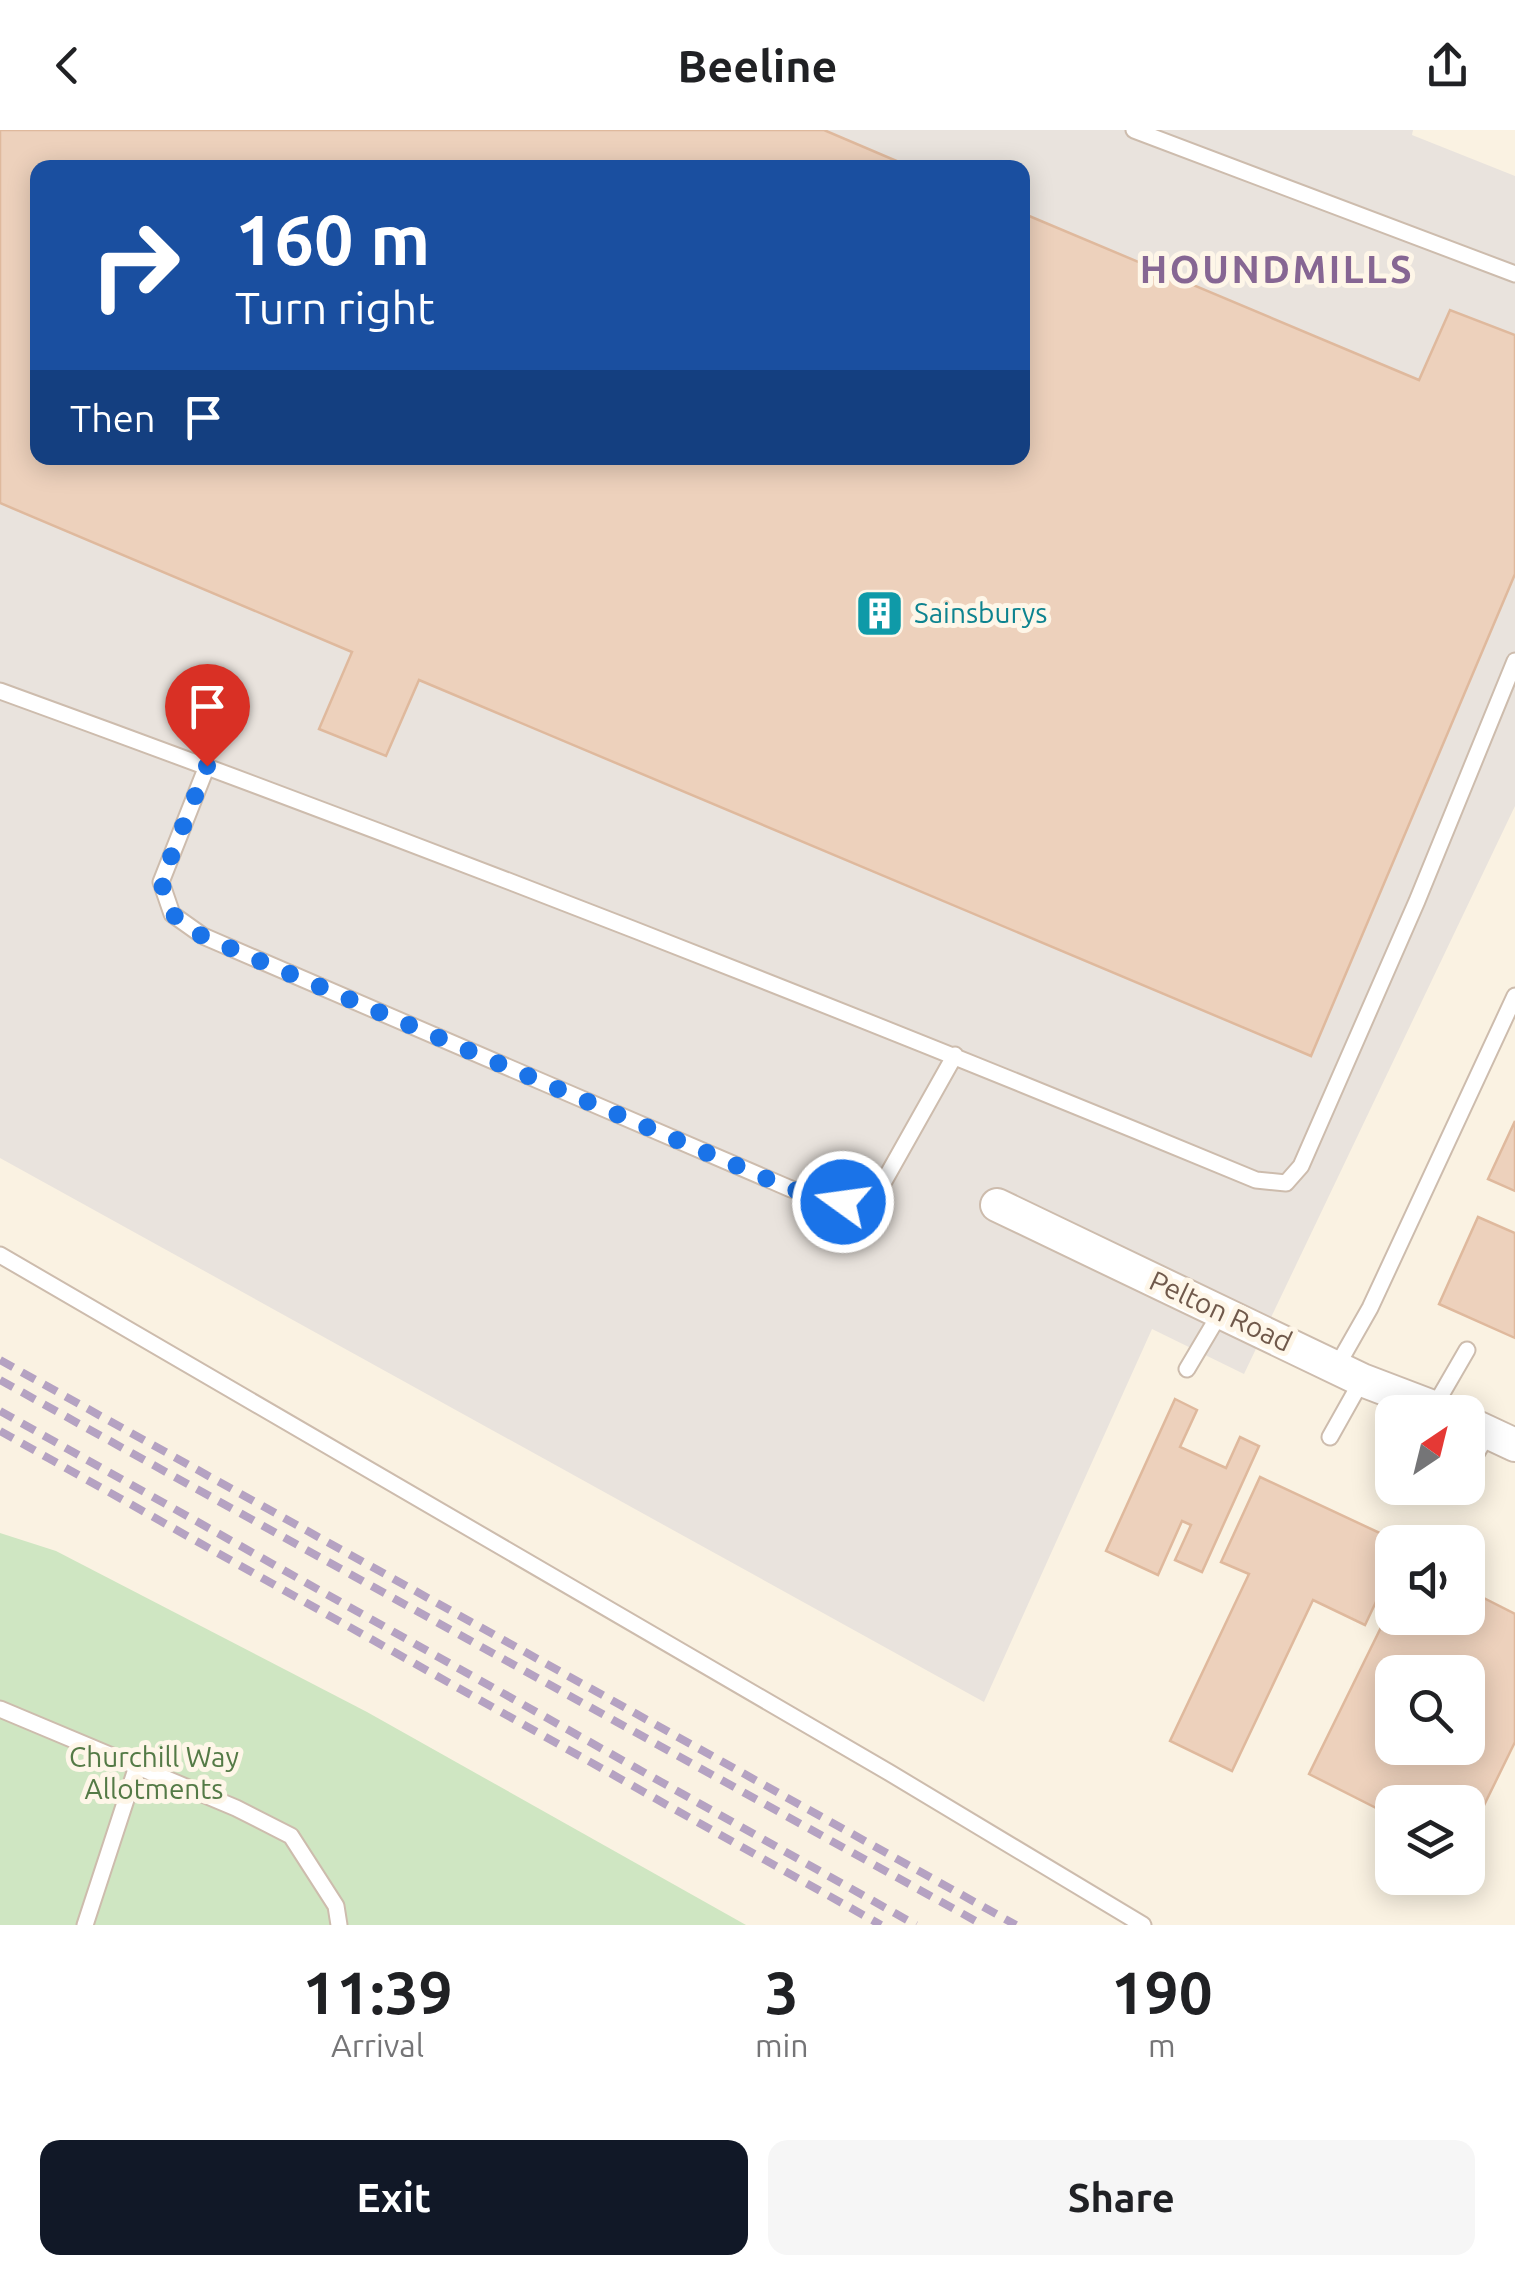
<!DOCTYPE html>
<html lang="en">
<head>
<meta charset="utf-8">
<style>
	:root { --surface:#fff; --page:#f6f6f6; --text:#202124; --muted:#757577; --accent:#111827 }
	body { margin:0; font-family:Ubuntu,sans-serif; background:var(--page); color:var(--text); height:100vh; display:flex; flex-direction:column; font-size:38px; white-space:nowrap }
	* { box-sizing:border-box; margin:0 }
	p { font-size:32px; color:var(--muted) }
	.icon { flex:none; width:55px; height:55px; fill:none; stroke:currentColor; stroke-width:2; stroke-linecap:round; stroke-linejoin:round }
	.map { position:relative; height:1795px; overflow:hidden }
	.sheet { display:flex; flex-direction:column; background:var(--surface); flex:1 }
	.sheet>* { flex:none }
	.top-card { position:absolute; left:30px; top:30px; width:1000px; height:305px; border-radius:20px; box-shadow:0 5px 25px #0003; background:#1a4fa0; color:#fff; overflow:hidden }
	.needle { width:65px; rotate:35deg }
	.buttons { position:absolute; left:1375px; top:1265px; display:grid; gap:20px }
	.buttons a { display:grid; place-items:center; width:110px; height:110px; border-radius:20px; background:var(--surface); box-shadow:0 5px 25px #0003; font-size:50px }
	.pin { position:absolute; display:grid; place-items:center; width:85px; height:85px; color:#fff; margin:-102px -42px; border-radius:50% 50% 50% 0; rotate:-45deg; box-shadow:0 0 10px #0007 }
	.pin .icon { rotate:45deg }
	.me { position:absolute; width:110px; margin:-55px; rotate:284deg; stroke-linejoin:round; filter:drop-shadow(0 0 8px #0008) }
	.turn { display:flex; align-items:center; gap:35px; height:210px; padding:0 40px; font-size:45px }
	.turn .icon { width:130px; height:130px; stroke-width:2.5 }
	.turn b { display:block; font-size:70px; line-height:85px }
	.then { display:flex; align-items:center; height:95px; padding:0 40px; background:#0003; gap:20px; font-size:38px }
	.eta { display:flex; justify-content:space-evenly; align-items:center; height:170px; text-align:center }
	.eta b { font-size:60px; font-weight:600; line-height:70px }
	.cta { display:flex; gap:20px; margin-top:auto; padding:20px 40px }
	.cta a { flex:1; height:115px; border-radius:20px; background:var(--accent); color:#fff; font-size:40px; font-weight:600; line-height:115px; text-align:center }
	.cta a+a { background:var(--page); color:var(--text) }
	header { display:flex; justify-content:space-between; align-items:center; height:130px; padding:0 40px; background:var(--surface); font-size:45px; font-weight:600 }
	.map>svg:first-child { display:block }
	.industrial { fill:#e9e3dd; fill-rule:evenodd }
	.green { fill:#cfe6c2 }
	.building { fill:#edd1bc; stroke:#dfb99d; stroke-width:2.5; fill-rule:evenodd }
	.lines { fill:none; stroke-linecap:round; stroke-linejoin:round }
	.lane-casing { stroke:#cdbcad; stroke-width:19 }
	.street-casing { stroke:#cdbcad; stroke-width:36 }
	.lane { stroke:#fff; stroke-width:15 }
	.street { stroke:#fff; stroke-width:32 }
	.rail { stroke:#b5a2c2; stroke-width:8; stroke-dasharray:15 10; stroke-linecap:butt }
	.route { stroke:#1a73e8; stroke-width:18; stroke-dasharray:0 32.4 }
	.labels { text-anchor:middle; stroke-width:10; stroke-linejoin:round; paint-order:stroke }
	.culture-label { font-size:28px; fill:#0d838f; stroke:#fef6e8; text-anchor:start }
	.street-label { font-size:28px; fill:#70594b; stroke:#fef6e8 }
	.park-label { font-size:28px; fill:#547a46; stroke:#fef6e8 }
	.district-label { font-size:38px; font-weight:bold; letter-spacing:2.5px; fill:#866693; stroke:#fef6e8 }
</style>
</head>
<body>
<header><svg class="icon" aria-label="back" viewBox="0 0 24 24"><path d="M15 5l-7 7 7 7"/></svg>Beeline<svg class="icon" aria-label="share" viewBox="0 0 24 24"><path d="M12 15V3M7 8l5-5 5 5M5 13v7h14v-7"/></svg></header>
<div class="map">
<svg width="1515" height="1795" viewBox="0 0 1515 1795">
	<rect width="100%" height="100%" fill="#faf2e2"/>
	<path class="industrial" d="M0 0H1413L1412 5 1515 46V676L1244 1244 1152 1199 984 1572 0 1028ZM38 38H1022V328H38Z"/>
	<path class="green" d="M0 1403 56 1421 367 1582 746 1795H0Z"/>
	<path class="building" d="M0 0H824L913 38H38V328H1022V83L1419 250 1450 180 1515 205V444L1311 926 419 550 386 626 319 599 352 522 0 373Z
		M1515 991V1061L1488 1049Z
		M1478 1087 1515 1103V1208L1439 1174Z
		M1175 1269 1197 1280 1180 1317 1226 1338 1240 1307 1259 1316 1202 1442 1175 1430 1191 1395 1182 1391 1158 1445 1106 1421Z
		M1260 1347 1399 1412H1392V1438L1365 1495 1313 1470 1232 1641 1170 1611 1249 1444 1221 1432Z
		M1468 1460 1515 1484V1612L1468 1708V1672H1392V1686L1309 1644 1392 1475V1488H1468ZM1392 1542H1468V1618H1392Z"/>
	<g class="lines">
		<defs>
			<path id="lane" d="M1134 0 1515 144
				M0 561C422 714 841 878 1256 1050L1286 1053 1301 1036 1417 771 1515 531
				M207 636 161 752 172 784 203 806 791 1059 843 1072 883 1053 955 925
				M0 1125 890 1643 1143 1795
				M1337 1236 1370 1178 1515 866
				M1187 1239 1222 1180
				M1434 1277 1467 1220
				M1330 1307 1362 1250
				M1468 1338 1488 1303
				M1454 1362 1457 1358
				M0 1579 236 1678 291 1706 336 1776 339 1795
				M85 1795 137 1636"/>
			<path id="street" d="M997 1075 1362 1250 1446 1282
				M1468 1293 1515 1315"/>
		</defs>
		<use href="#lane" class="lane-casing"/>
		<use href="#street" class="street-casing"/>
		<use href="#lane" class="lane"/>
		<use href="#street" class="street"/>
		<path class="rail" d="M0 1230 1016 1795
			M0 1250 983 1795
			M0 1281 916 1795
			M0 1301 881 1795"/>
	</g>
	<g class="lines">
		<path class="route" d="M207 636 161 752 172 784 202 806 791 1059 843 1072"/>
	</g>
	<defs>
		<symbol id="building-square" viewBox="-11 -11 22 22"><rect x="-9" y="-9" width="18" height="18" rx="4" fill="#0f9aa8" stroke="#fef6e8"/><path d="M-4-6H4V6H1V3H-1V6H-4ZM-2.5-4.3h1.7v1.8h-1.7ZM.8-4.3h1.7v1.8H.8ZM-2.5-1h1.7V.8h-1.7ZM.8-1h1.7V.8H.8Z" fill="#fff"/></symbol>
	</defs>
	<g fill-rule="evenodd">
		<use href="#building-square" x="852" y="456" width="55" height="55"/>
	</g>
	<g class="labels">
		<g class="culture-label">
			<text x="914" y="493">Sainsburys</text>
		</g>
		<g class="street-label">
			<text transform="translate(1221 1181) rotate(25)" y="10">Pelton Road</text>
		</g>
		<g class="park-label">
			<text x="154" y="1637">Churchill Way<tspan x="154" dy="32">Allotments</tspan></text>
		</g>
		<g class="district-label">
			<text x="1277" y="153">HOUNDMILLS</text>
		</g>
	</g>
</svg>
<div class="buttons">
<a><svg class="needle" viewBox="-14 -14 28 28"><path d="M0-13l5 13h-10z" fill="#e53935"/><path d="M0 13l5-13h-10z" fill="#757577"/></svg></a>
<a><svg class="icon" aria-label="sound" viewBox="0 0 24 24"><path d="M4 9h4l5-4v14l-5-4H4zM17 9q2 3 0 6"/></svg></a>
<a><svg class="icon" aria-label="search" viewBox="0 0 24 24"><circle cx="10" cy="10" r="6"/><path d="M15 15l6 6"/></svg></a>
<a><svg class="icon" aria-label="layers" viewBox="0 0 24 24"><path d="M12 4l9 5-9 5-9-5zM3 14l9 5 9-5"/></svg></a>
</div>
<div class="pin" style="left:207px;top:636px;background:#d93025"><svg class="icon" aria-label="arrive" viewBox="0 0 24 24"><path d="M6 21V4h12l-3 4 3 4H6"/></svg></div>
<svg class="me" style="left:843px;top:1072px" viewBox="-20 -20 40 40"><circle r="17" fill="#1a73e8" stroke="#fff" stroke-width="3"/><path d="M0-11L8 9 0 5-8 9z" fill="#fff"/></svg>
<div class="top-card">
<div class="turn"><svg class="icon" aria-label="right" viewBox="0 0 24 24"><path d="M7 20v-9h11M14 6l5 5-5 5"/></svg><div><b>160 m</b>Turn right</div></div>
<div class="then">Then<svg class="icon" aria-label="arrive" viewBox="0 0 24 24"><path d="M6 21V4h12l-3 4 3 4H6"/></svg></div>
</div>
</div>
<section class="sheet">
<div class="eta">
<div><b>11:39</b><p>Arrival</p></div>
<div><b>3</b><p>min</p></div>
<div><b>190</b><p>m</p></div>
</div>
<div class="cta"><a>Exit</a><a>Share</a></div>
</section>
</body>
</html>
